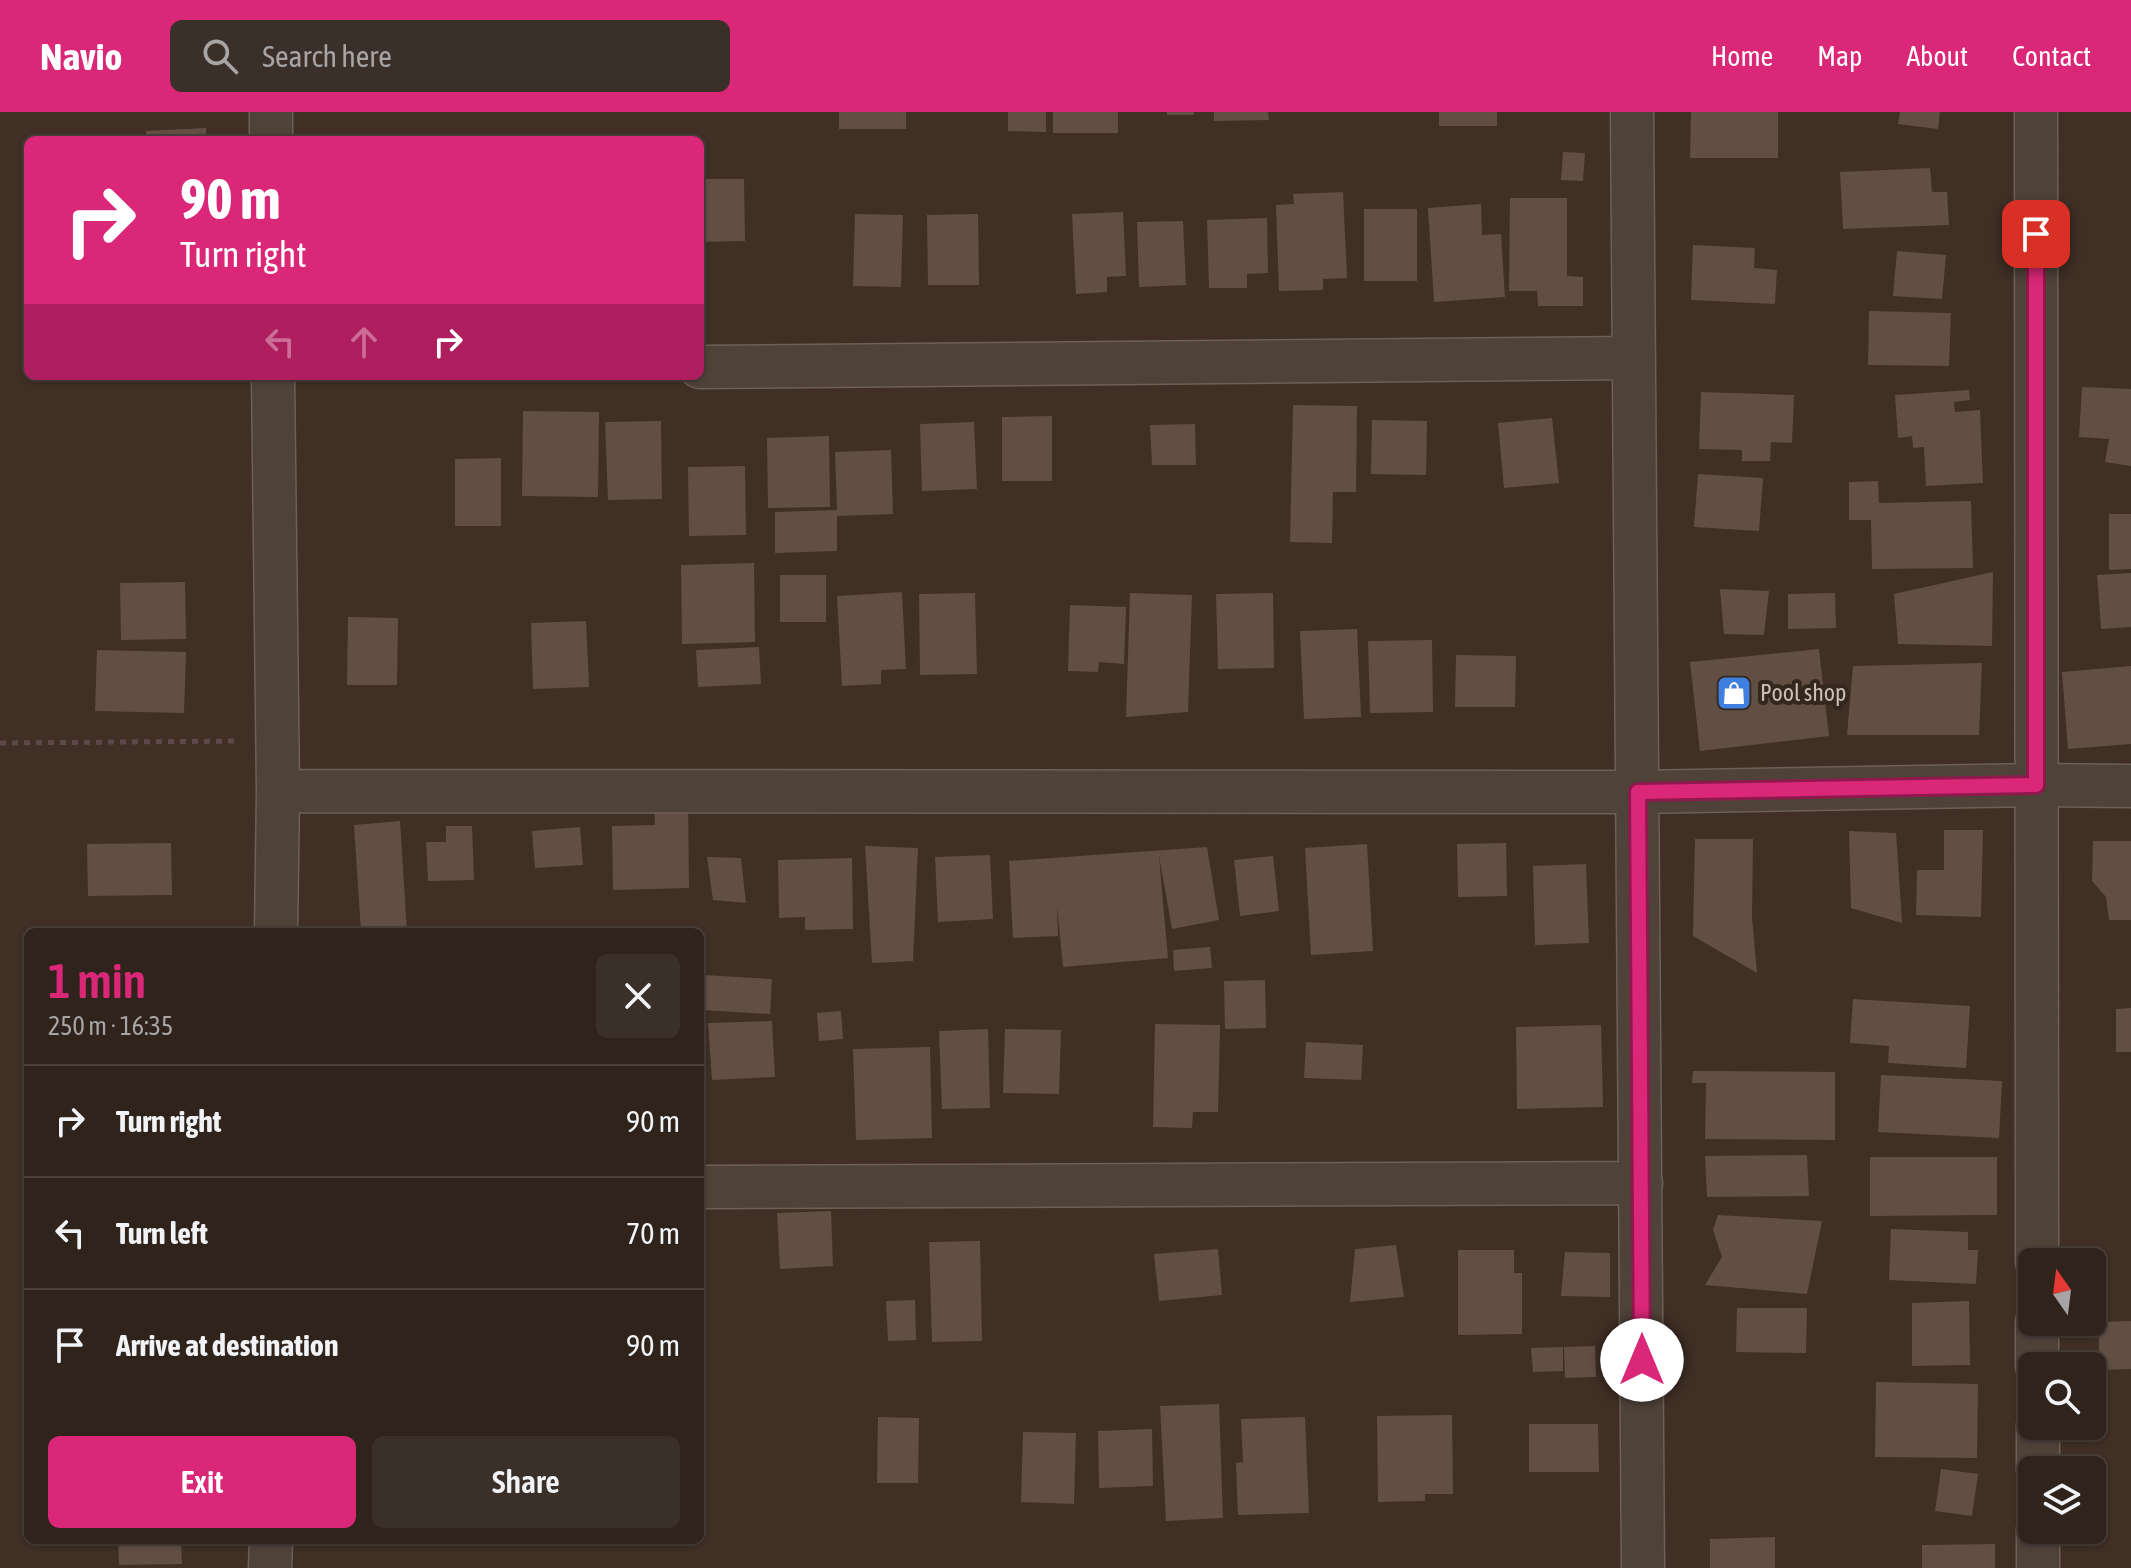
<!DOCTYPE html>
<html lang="en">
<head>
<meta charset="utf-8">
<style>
	:root { --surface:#2f231c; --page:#3b2f29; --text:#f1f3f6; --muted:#a7a4a3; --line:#4a403b; --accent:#db2777 }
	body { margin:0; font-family:"Asap Condensed",sans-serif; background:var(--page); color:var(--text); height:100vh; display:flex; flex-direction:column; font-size:30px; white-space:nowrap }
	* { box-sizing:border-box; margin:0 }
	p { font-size:26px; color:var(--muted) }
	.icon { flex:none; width:44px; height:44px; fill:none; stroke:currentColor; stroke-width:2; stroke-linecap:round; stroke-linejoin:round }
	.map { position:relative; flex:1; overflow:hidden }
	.side { position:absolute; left:24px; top:816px; width:680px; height:616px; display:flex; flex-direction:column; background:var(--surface); border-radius:12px; box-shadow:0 2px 6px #0004,0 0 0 2px var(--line) }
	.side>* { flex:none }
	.banner { position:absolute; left:24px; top:24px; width:680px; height:244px; border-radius:12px; box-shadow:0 2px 6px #0004,0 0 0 2px var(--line); background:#db2777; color:#fff; overflow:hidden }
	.needle { width:52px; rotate:346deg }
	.fabs { position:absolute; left:2018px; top:1136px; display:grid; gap:16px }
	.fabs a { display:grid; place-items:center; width:88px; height:88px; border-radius:12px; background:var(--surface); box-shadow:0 2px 6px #0004,0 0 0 2px var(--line); font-size:40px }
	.pin { position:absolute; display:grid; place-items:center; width:68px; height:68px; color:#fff; margin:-34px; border-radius:16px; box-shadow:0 4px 12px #0006 }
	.me { position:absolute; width:88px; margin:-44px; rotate:0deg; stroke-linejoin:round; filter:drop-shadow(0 0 6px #0008) }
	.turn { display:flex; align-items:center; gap:28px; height:168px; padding:0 24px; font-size:36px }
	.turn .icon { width:104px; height:104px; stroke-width:2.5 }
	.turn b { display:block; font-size:56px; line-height:68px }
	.lanes { display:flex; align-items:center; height:76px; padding:0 24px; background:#0003; justify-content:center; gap:40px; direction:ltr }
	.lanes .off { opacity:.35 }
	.round { display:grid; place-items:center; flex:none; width:84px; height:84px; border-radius:12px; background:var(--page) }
	.summary { display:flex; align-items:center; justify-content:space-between; height:136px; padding:0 24px }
	h1 { font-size:48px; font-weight:600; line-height:60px; color:var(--accent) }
	.primary-button { display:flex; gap:16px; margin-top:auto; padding:16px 24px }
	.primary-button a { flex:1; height:92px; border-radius:12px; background:var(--accent); color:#fff; font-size:32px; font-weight:600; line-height:92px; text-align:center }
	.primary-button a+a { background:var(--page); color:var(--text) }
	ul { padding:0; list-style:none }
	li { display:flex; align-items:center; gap:24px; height:112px; padding:0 24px; border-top:2px solid var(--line) }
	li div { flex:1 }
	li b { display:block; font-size:30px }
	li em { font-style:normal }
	header { display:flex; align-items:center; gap:48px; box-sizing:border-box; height:112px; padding:0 40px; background:var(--accent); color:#fff }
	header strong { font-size:38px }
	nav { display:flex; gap:44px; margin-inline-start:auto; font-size:28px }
	.search { width:560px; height:72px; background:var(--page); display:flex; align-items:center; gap:20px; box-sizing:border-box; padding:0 28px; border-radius:12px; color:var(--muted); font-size:30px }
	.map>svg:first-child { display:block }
	.building { fill:#614f44 }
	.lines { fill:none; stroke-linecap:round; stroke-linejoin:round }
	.minor-casing { stroke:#6d6057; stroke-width:45 }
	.path { stroke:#5f484a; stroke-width:5; stroke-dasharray:6 6; stroke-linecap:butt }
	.minor { stroke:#4f4239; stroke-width:42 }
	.route-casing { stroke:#8e194d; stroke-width:20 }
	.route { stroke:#db2777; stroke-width:14 }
	.labels { text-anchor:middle; stroke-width:8; stroke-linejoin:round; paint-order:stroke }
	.poi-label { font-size:24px; fill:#cabeb5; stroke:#34271e; text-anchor:start }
</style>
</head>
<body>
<header>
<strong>Navio</strong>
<div class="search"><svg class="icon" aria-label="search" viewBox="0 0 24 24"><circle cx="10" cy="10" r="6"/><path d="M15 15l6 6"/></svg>Search here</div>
<nav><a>Home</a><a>Map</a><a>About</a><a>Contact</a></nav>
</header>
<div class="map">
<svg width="2131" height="1456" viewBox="0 0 2131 1456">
	<rect width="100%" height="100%" fill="#3f2f25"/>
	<path class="building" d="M839 0H906V17H839Z
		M1008 0H1046V20L1008 19Z
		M1053 0H1118V21H1053Z
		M1167 0H1194V3H1167Z
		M1214 0H1268L1269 8 1214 9Z
		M1439 0H1497V14H1439Z
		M1691 0H1778V46H1690Z
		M1900 0H1940L1938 17 1898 12Z
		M206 16V28H147L146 19Z
		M1563 40 1585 41 1583 69 1561 68Z
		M1930 56 1932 80H1947L1949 113 1843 117 1840 60Z
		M700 67H744L745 129 700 130Z
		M1343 80 1347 166 1323 167V178L1279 179 1276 93 1294 92 1293 82Z
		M1510 86H1567V164L1583 165V194H1538L1537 179H1509Z
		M1481 92 1482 123 1501 122 1505 185 1434 190 1428 96Z
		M1364 97H1417V169H1364Z
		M1123 100 1126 164 1107 165V180L1076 182 1072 102Z
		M855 102 903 103 901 175 853 174Z
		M973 102H978L979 173H928L927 103Z
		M1267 106 1268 161 1247 162V176H1209L1207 108Z
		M1183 109 1186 173 1139 175 1137 110Z
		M1693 133 1755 136 1754 156 1777 158 1775 192 1691 188Z
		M1897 139 1946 143 1942 187 1893 184Z
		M1869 199 1951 201 1949 254 1868 253Z
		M2082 275 2131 277V354L2105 350 2109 327 2079 325Z
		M1969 278 1970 288 1954 290 1955 300 1980 298 1983 371 1926 374 1924 335 1913 336 1912 324 1898 326 1895 283Z
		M1701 280 1794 283 1792 331 1771 330 1770 349H1742V338L1699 337Z
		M1293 293 1357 294 1356 380H1333L1332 431 1290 430Z
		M523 299 599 300 598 385 522 384Z
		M1052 304V369H1002V305Z
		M1552 306 1559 371 1504 376 1498 311Z
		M1372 308 1427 309 1426 363 1371 362Z
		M661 309 662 387 608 388 605 310Z
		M974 310 977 377 922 379 920 312Z
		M1195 312 1196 353H1152L1150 313Z
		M829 324 830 395 768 396 767 326Z
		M891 338 893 402 837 404V439L775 441V400L837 398 835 340Z
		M501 346V414H455V347Z
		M745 354 746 423 689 424 688 355Z
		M1698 362 1763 366 1759 419 1694 415Z
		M1878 369 1879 391 1971 389 1973 456 1872 457 1871 408H1849V370Z
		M2109 402H2131V457L2109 458Z
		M754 451 755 530 682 532 681 453Z
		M1993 460 1992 534 1898 532 1894 482Z
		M2131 461V515L2101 517 2097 463Z
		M780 463H826V510H780Z
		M185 470 186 527 121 528 120 471Z
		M1720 477 1769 479 1764 523 1724 522Z
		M902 480 906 557 881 558V572L842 574 837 484Z
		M975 481 977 562 920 563 919 482Z
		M1130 481 1192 483 1188 600 1126 605Z
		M1273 481 1274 556 1218 557 1216 482Z
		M1835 481 1836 516 1788 517V482Z
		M1070 493 1126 495 1124 552 1099 550 1098 560 1068 559Z
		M348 505 398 506 397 573H347Z
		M586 509 589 575 533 577 531 511Z
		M1357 517 1361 605 1304 607 1300 519Z
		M1432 528 1433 600 1370 601 1368 529Z
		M759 535 761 572 698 575 696 538Z
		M1819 537 1829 624 1700 639 1690 550Z
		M97 538 186 540 184 601 95 599Z
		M1456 543 1516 544 1515 595H1455Z
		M1982 551 1979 623H1847L1853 554Z
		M2131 554V632L2068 637 2062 560Z
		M688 686 689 776 613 778 612 714 655 713 654 687Z
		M400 709 407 820H361L354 713Z
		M446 714H472L474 768 428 769 426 730H446Z
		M580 715 583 753 535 756 532 719Z
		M1944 718H1983L1981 805 1916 803 1917 758H1944Z
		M1849 719 1896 721 1902 811 1851 796Z
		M1695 727H1753L1752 805 1757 861 1693 824Z
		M2093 729H2131V808H2109L2106 785 2092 769Z
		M171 731 172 783 88 784 87 732Z
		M1506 731 1507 784 1458 785 1457 732Z
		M1367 732 1373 839 1311 843 1305 736Z
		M865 734 918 736 913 849 872 851Z
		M1207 735 1219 808 1172 817 1159 744 1168 846 1063 855 1057 793 1058 824 1013 826 1009 749Z
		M990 743 993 807 938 810 935 745Z
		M1273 744 1279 799 1240 804 1234 748Z
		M707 745 741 746 746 791 713 788Z
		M852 746 853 817 805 818V805L779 806 778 748Z
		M1586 752 1589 831 1535 833 1533 754Z
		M1210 835 1212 856 1174 859 1173 838Z
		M704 863 772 867 770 902 702 898Z
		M1265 868 1266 916 1225 917 1224 869Z
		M1853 887 1970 894 1966 956 1888 951 1889 934 1850 931Z
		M2131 896V940H2116V897Z
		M841 899 843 927 819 929 817 901Z
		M772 909 775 965 712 968 708 911Z
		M1155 912 1220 913 1218 1000H1193L1192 1016 1153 1015Z
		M1601 913 1603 995 1517 997 1516 915Z
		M988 917 990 996 942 997 939 919Z
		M1005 917 1061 918 1059 982 1003 981Z
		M1306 930 1363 933 1361 968 1304 966Z
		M930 935 932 1026 856 1028 853 937Z
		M1693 959 1835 960V1028L1705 1027 1706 971H1692Z
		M1881 963 2002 969 1999 1026 1878 1020Z
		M1807 1043 1809 1084 1707 1085 1705 1044Z
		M1870 1045H1997V1103L1870 1104Z
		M831 1099 833 1154 780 1157 777 1101Z
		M1718 1103 1822 1109 1807 1182 1705 1173 1722 1145 1713 1118Z
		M1891 1117 1968 1120V1138H1978L1976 1172 1889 1168Z
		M980 1129 982 1229 932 1230 929 1130Z
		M1396 1133 1404 1185 1350 1190 1355 1137Z
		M1218 1137 1222 1183 1159 1189 1154 1142Z
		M1458 1138H1514V1161H1522V1222L1458 1223Z
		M1565 1140 1610 1141V1185L1561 1184Z
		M915 1188 916 1228 888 1229 886 1189Z
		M1969 1189 1970 1253 1912 1254V1191Z
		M1737 1196H1807L1806 1241 1736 1240Z
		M2131 1209V1257L2100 1258 2098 1210Z
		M1595 1234 1596 1265 1565 1266 1564 1235Z
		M1563 1235V1259L1533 1260 1531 1236Z
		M1876 1270 1978 1272 1977 1346 1875 1345Z
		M1219 1292 1223 1406 1166 1409 1160 1294Z
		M1452 1303 1453 1382H1425V1389L1378 1390 1377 1304Z
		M878 1305 919 1306 918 1371H877Z
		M1305 1305 1309 1401 1238 1403 1236 1351 1243 1350 1241 1307Z
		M1529 1312H1598L1599 1360H1529Z
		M1152 1317 1153 1374 1099 1376 1098 1319Z
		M1023 1320 1076 1321 1074 1392 1021 1390Z
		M1941 1357 1978 1362 1972 1404 1935 1399Z
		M1775 1425V1456H1710V1427Z
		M118 1428H181L182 1452 119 1453Z
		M1995 1432V1456H1922V1433Z"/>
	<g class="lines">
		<defs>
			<path id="minor" d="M271 0V28
				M1632 0 1643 1456
				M2036 0 2037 1150
				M700 255 1634 246
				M273 264 278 679 276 820
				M278 679 1638 680 2036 673 2131 674
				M700 1075 1641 1071
				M2037 1210V1254
				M2038 1314V1358
				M2038 1418V1456
				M270 1456 271 1428"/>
		</defs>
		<use href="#minor" class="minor-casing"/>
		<path class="path" d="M0 631 239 629"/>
		<use href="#minor" class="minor"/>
	</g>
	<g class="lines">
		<defs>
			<path id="route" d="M1642 1248 1638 680 2036 673V122"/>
		</defs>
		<use href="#route" class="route-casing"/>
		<use href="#route" class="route"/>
	</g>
	<defs>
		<symbol id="shop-square" viewBox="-11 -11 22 22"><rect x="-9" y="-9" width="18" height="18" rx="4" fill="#3f7fe0" stroke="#34271e"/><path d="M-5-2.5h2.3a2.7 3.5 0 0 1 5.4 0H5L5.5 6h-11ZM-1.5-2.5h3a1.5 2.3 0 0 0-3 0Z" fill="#fff"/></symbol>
	</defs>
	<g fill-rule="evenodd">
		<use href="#shop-square" x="1714" y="561" width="40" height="40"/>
	</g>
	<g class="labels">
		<g class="poi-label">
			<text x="1760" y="589">Pool shop</text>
		</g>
	</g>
</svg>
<div class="fabs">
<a><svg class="needle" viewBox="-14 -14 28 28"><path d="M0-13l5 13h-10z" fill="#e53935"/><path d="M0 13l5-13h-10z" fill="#a7a4a3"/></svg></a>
<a><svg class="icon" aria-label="search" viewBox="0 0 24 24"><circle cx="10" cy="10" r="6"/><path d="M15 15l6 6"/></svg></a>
<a><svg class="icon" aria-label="layers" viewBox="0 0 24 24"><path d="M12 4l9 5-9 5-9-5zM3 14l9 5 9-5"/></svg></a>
</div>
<div class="pin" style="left:2036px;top:122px;background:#d93025"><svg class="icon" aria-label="arrive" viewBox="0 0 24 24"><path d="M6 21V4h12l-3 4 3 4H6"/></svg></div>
<svg class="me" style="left:1642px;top:1248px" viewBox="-20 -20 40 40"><circle r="19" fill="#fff"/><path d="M0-13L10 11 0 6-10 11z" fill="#db2777"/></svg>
<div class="banner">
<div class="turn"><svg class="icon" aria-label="right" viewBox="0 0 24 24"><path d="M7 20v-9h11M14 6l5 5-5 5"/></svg><div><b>90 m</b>Turn right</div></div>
<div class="lanes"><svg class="icon off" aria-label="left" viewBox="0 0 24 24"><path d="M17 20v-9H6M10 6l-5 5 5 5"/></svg><svg class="icon off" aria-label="ahead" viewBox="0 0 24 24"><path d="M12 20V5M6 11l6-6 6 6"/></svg><svg class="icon" aria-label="right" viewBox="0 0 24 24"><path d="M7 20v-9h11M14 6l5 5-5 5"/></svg></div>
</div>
<section class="side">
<div class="summary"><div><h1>1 min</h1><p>250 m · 16:35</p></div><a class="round"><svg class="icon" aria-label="close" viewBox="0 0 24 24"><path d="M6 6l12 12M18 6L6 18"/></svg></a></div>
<ul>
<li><svg class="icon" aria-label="right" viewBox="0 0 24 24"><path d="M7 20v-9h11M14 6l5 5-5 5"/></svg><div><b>Turn right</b></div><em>90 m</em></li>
<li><svg class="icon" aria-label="left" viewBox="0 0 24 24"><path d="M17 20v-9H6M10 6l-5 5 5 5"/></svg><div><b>Turn left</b></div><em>70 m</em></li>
<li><svg class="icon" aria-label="arrive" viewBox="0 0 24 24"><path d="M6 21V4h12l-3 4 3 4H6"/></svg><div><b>Arrive at destination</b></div><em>90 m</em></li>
</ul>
<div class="primary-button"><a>Exit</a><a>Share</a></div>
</section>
</div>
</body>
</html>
